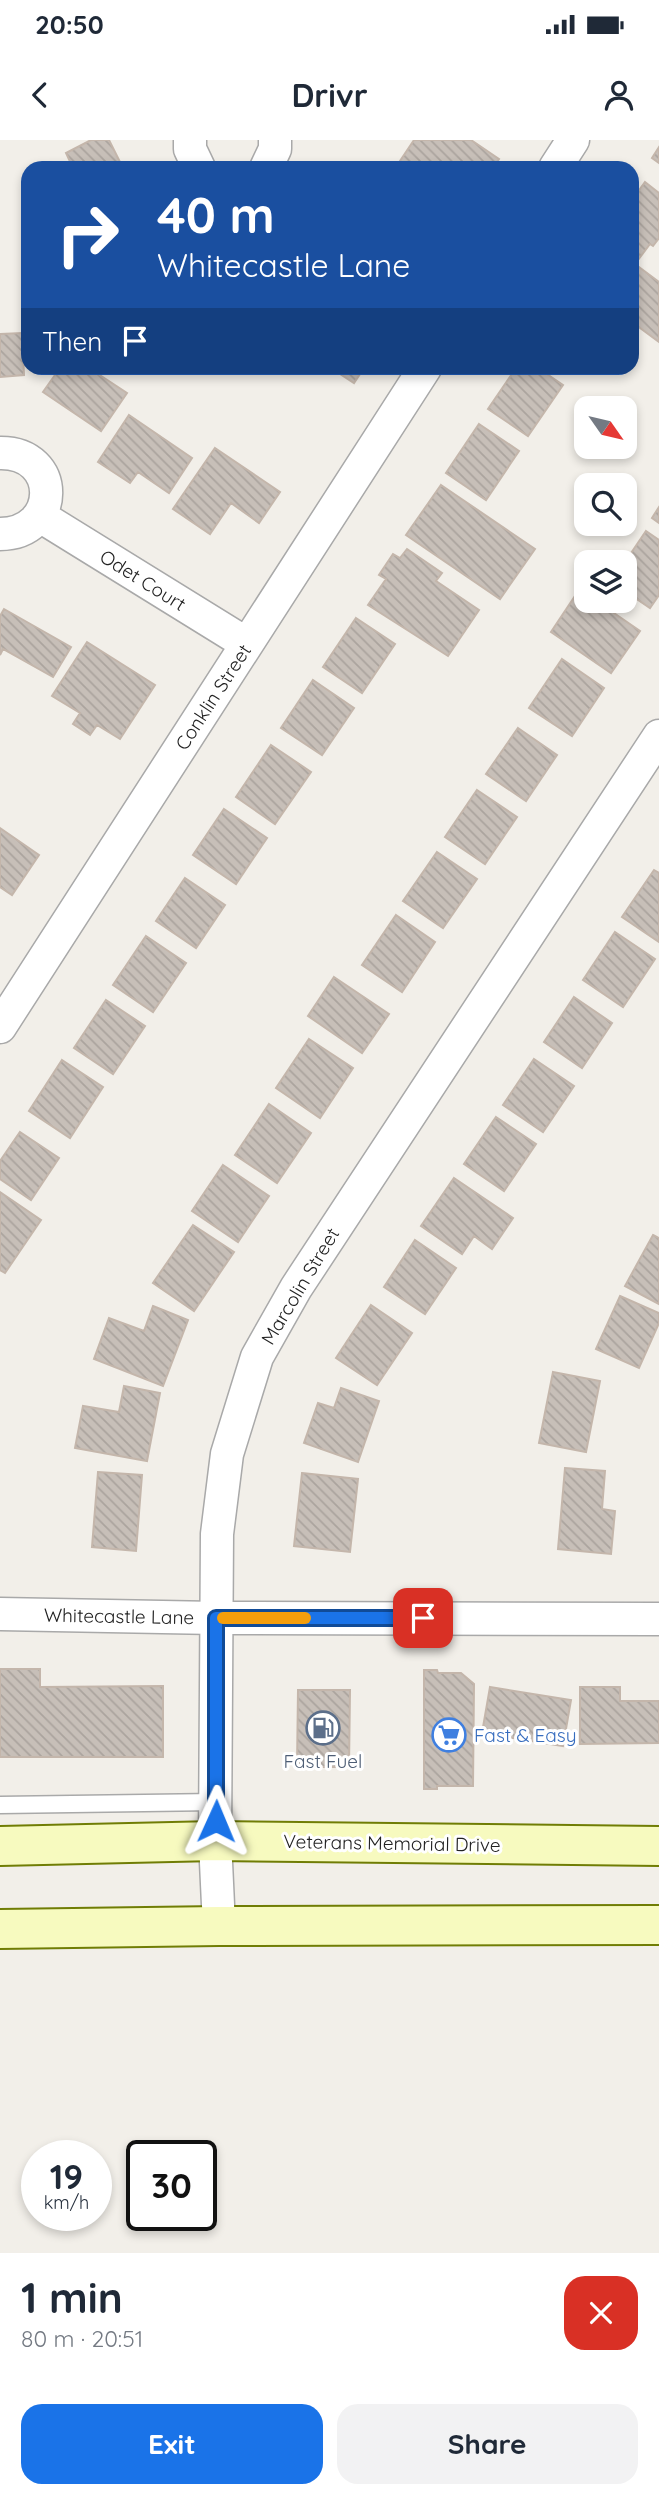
<!DOCTYPE html>
<html lang="en">
<head>
<meta charset="utf-8">
<style>
	:root { --surface:#fff; --page:#f2f2f3; --text:#1f2937; --muted:#747a83; --accent:#1a73e8 }
	body { margin:0; font-family:Quicksand,sans-serif; background:var(--page); color:var(--text); height:100vh; display:flex; flex-direction:column; font-size:26px; white-space:nowrap }
	* { box-sizing:border-box; margin:0 }
	p { font-size:23px; color:var(--muted) }
	.icon { flex:none; width:38px; height:38px; fill:none; stroke:currentColor; stroke-width:2; stroke-linecap:round; stroke-linejoin:round }
	.map { position:relative; height:2113px; overflow:hidden }
	.details { display:flex; flex-direction:column; background:var(--surface); flex:1 }
	.details>* { flex:none }
	.top-card { position:absolute; left:21px; top:21px; width:618px; height:214px; border-radius:21px; box-shadow:0 4px 10px #0003; background:#1a4fa0; color:#fff; overflow:hidden }
	.needle { width:46px; rotate:124deg }
	.fabs { position:absolute; left:574px; top:256px; display:grid; gap:14px }
	.fabs a { display:grid; place-items:center; width:63px; height:63px; border-radius:14px; background:var(--surface); box-shadow:0 4px 10px #0003; font-size:35px }
	.speed { position:absolute; left:21px; top:2000px; display:flex; gap:14px; font-size:35px; font-weight:700; text-align:center }
	.speed>* { display:grid; place-content:center; width:91px; height:91px; border-radius:50%; background:var(--surface); box-shadow:0 4px 10px #0003; line-height:1 }
	.speed small { font-size:18px; font-weight:400 }
	.speed .limit { border:4px solid #111; border-radius:10px; background:#fff; color:#111 }
	.pin { position:absolute; display:grid; place-items:center; width:60px; height:60px; color:#fff; margin:-30px; border-radius:14px; box-shadow:0 4px 10px #0006 }
	.me { position:absolute; width:77px; margin:-38px; rotate:1deg; stroke-linejoin:round; filter:drop-shadow(0 0 5px #0008) }
	.turn { display:flex; align-items:center; gap:24px; height:147px; padding:0 21px; font-size:32px }
	.turn .icon { width:91px; height:91px; stroke-width:2.5 }
	.turn b { display:block; font-size:49px; line-height:60px }
	.then { display:flex; align-items:center; height:66px; padding:0 21px; background:#0003; gap:14px; font-size:26px }
	.round { display:grid; place-items:center; flex:none; width:74px; height:74px; border-radius:21px; background:var(--page) }
	.head { display:flex; align-items:center; justify-content:space-between; height:119px; padding:0 21px }
	h1 { font-size:42px; font-weight:700; line-height:52px }
	.cta { display:flex; gap:14px; margin-top:auto; padding:14px 21px }
	.cta a { flex:1; height:80px; border-radius:21px; background:var(--accent); color:#fff; font-size:28px; font-weight:700; line-height:80px; text-align:center }
	.cta a+a { background:var(--page); color:var(--text) }
	.status { display:flex; justify-content:space-between; align-items:center; height:49px; padding:0 35px; background:var(--surface); direction:ltr }
	.status svg { height:19px; fill:currentColor }
	header { display:flex; justify-content:space-between; align-items:center; height:91px; padding:0 21px; background:var(--surface); font-size:32px; font-weight:700 }
	.map>svg:first-child { display:block }
	.building { fill:url(#building-back-hatch); stroke:#c4b6ab; stroke-width:2 }
	.lines { fill:none; stroke-linecap:round; stroke-linejoin:round }
	.service-casing { stroke:#a9a9a9; stroke-width:19 }
	.minor-casing { stroke:#a9a9a9; stroke-width:35 }
	.secondary-casing { stroke:#707d05; stroke-width:42 }
	.service { stroke:#fff; stroke-width:16 }
	.minor { stroke:#fff; stroke-width:32 }
	.secondary { stroke:#f7fabf; stroke-width:38 }
	.route-casing { stroke:#114b97; stroke-width:18 }
	.route { stroke:#1a73e8; stroke-width:12 }
	.slow { stroke:#f59e0b; stroke-width:12 }
	.labels { text-anchor:middle; stroke-width:6; stroke-linejoin:round; paint-order:stroke }
	.street-label { font-size:19px; fill:#222; stroke:#fff }
	.shop-label { font-size:19px; fill:#366cbe; stroke:#fff; text-anchor:start }
	.service-label { font-size:19px; fill:#4e5e75; stroke:#fff }
</style>
</head>
<body>
<div class="status"><b>20:50</b><svg viewBox="0 0 49 12"><path d="M0 12V9h3v3zM5 12V6h3v6zM10 12V3h3v9zM15 12V0h3v12zM26 1h20v11H26zM47 4h2v5h-2z"/></svg></div>
<header><svg class="icon" aria-label="back" viewBox="0 0 24 24"><path d="M15 5l-7 7 7 7"/></svg>Drivr<svg class="icon" aria-label="person" viewBox="0 0 24 24"><circle cx="12" cy="8" r="4"/><path d="M4 21q1-7 8-7t8 7"/></svg></header>
<div class="map">
<svg width="659" height="2113" viewBox="0 0 659 2113">
	<defs>
		<pattern id="building-back-hatch" width="6" height="6" patternUnits="userSpaceOnUse" patternTransform="scale(1.75)"><rect width="6" height="6" fill="#c7bfb8"/><path d="M-1 5l2 2M0 0l6 6M5-1l2 2" fill="none" stroke="#aba49e"/></pattern>
	</defs>
	<rect width="100%" height="100%" fill="#f2efe9"/>
	<path class="building" d="M91 0H109L123 28H73L66 13Z
		M414 0H471L499 19 493 28H411L400 21Z
		M659 7V23L652 18Z
		M645 42 659 53V98L653 106 650 104 635 124 659 142V202L632 182V60Z
		M22 193 24 235 0 237V194Z
		M60 228H89L127 253 101 291 43 252Z
		M331 228H364L354 243Z
		M516 228H538L563 245 528 296 488 269Z
		M129 275 192 318 169 353 138 332 130 343 98 322Z
		M479 284 519 311 486 360 446 333Z
		M215 308 280 352 259 383 231 363 210 394 173 369Z
		M441 345 535 409 500 459 406 395Z
		M659 367V383L652 378Z
		M646 391 659 400V455L650 468 625 451V422Z
		M407 409 442 433 436 441 479 470 448 516 368 465 386 439 379 435 393 414 400 418Z
		M579 450 586 455V460H595L640 491 611 533 551 492Z
		M4 469 71 507 53 537 3 509 0 515V476Z
		M356 478 395 504 362 553 323 527Z
		M87 502 155 545 120 599 97 585 90 595 73 584 80 573 52 556Z
		M562 519 604 548 572 596 529 568Z
		M313 540 354 568 322 615 281 588Z
		M518 588 557 615 526 661 486 634Z
		M271 605 311 632 275 684 236 657Z
		M477 650 517 677 485 724 445 697Z
		M224 669 267 698 236 744 193 715Z
		M0 688 39 715 12 755 0 747Z
		M437 712 477 739 443 788 403 761Z
		M654 730 659 733V802L622 777Z
		M185 738 225 765 196 808 156 781Z
		M396 775 435 802 402 852 362 825Z
		M615 792 655 819 623 867 583 840Z
		M146 796 186 823 153 872 113 845Z
		M334 837 389 874 362 913 308 876Z
		M574 857 612 883 582 928 544 902Z
		M106 860 145 886 113 934 74 908Z
		M309 899 353 928 320 978 276 948Z
		M534 919 574 946 543 992 503 965Z
		M62 920 103 947 70 998 29 971Z
		M269 964 311 993 277 1043 235 1015Z
		M496 977 536 1004 504 1051 464 1024Z
		M20 992 59 1018 31 1060 0 1039V1021Z
		M223 1025 269 1056 238 1102 192 1071Z
		M454 1038 513 1078 492 1109 474 1096 462 1114 421 1086Z
		M0 1052 41 1080 5 1133 0 1130Z
		M193 1085 234 1112 194 1171 153 1143Z
		M653 1095 659 1098V1164L625 1146Z
		M415 1100 456 1128 425 1174 384 1147Z
		M620 1156 659 1173V1183L639 1228 596 1209Z
		M371 1165 412 1193 377 1245 336 1218Z
		M153 1166 188 1180 163 1246 94 1219 109 1178 144 1191Z
		M553 1232 600 1241 586 1312 539 1303Z
		M124 1246 160 1253 147 1321 75 1308 83 1266 119 1272Z
		M341 1248 379 1261 358 1322 304 1303 318 1263 334 1268Z
		M565 1328 605 1331 602 1369 615 1371 611 1414 558 1409Z
		M98 1332 142 1335 136 1411 92 1407Z
		M302 1333 358 1339 350 1412 294 1406Z
		M0 1529H40V1547L163 1546V1617H0Z
		M424 1530H437L438 1533H461L474 1544 473 1646H437V1649H424Z
		M490 1547 571 1560 563 1606 482 1593Z
		M580 1547H620V1561H659V1603L580 1604Z
		M298 1550H350L349 1627H297Z"/>
	<g class="lines">
		<defs>
			<path id="service" d="M0 1665 216 1662"/>
			<path id="minor" d="M190 0V9L199 28
				M266 28 275 9V0
				M555 28 573 0
				M0 313C62 312 61 394 0 394
				M40 376 247 504
				M0 887 425 228
				M0 1474 216 1478 659 1479
				M219 1786 215 1701 217 1394 227 1314 257 1217 296 1148 659 596"/>
			<path id="secondary" d="M0 1706 215 1701 659 1706
				M0 1789 219 1786 659 1785"/>
		</defs>
		<use href="#service" class="service-casing"/>
		<use href="#minor" class="minor-casing"/>
		<use href="#secondary" class="secondary-casing"/>
		<use href="#service" class="service"/>
		<use href="#minor" class="minor"/>
		<use href="#secondary" class="secondary"/>
	</g>
	<g class="lines">
		<defs>
			<path id="route" d="M216 1681V1478H423"/>
		</defs>
		<use href="#route" class="route-casing"/>
		<use href="#route" class="route"/>
		<path class="slow" d="M223 1478H305"/>
	</g>
	<defs>
		<symbol id="fuel-ring" viewBox="-11 -11 22 22"><circle r="9.5" fill="#fff" stroke="#5c6f8a" stroke-width="1.5"/><path d="M-5.5-6h7V0h2V4h1.3V-2.5L3-4.5l.8-.8L6-3V5H2.5V1h-1V6h-7ZM-4.2-4.7v3.2H.2V-4.7Z" fill="#5c6f8a"/></symbol>
		<symbol id="supermarket-ring" viewBox="-11 -11 22 22"><circle r="9.5" fill="#fff" stroke="#3f7fe0" stroke-width="1.5"/><path d="M-6-5.5h2.5l.6 2H6L4.5 2H-2.5L-4.4-4H-6ZM-1.5 3.2a1.3 1.3 0 1 0 .1 0ZM3 3.2a1.3 1.3 0 1 0 .1 0Z" fill="#3f7fe0"/></symbol>
	</defs>
	<g fill-rule="evenodd">
		<use href="#fuel-ring" x="304" y="1569" width="38" height="38"/>
		<use href="#supermarket-ring" x="430" y="1576" width="38" height="38"/>
	</g>
	<g class="labels">
		<g class="street-label">
			<text transform="translate(143 440) rotate(32)" y="7">Odet Court</text>
			<text transform="translate(213 557) rotate(-57)" y="7">Conklin Street</text>
			<text transform="translate(300 1146) rotate(-59)" y="7">Marcolin Street</text>
			<text transform="translate(119 1476) rotate(1)" y="7">Whitecastle Lane</text>
			<text transform="translate(392 1703) rotate(1)" y="7">Veterans Memorial Drive</text>
		</g>
		<g class="shop-label">
			<text x="474" y="1602">Fast &amp; Easy</text>
		</g>
		<g class="service-label">
			<text x="323" y="1628">Fast Fuel</text>
		</g>
	</g>
</svg>
<div class="fabs">
<a><svg class="needle" viewBox="-14 -14 28 28"><path d="M0-13l5 13h-10z" fill="#e53935"/><path d="M0 13l5-13h-10z" fill="#747a83"/></svg></a>
<a><svg class="icon" aria-label="search" viewBox="0 0 24 24"><circle cx="10" cy="10" r="6"/><path d="M15 15l6 6"/></svg></a>
<a><svg class="icon" aria-label="layers" viewBox="0 0 24 24"><path d="M12 4l9 5-9 5-9-5zM3 14l9 5 9-5"/></svg></a>
</div>
<div class="speed"><div>19<small>km/h</small></div><div class="limit">30</div></div>
<div class="pin" style="left:423px;top:1478px;background:#d93025"><svg class="icon" aria-label="arrive" viewBox="0 0 24 24"><path d="M6 21V4h12l-3 4 3 4H6"/></svg></div>
<svg class="me" style="left:216px;top:1681px" viewBox="-20 -20 40 40"><path d="M0-17L14 15 0 8-14 15z" fill="#1a73e8" stroke="#fff" stroke-width="4"/></svg>
<div class="top-card">
<div class="turn"><svg class="icon" aria-label="right" viewBox="0 0 24 24"><path d="M7 20v-9h11M14 6l5 5-5 5"/></svg><div><b>40 m</b>Whitecastle Lane</div></div>
<div class="then">Then<svg class="icon" aria-label="arrive" viewBox="0 0 24 24"><path d="M6 21V4h12l-3 4 3 4H6"/></svg></div>
</div>
</div>
<section class="details">
<div class="head"><div><h1>1 min</h1><p>80 m · 20:51</p></div><a class="round" style="background:#d93025;color:#fff"><svg class="icon" aria-label="close" viewBox="0 0 24 24"><path d="M6 6l12 12M18 6L6 18"/></svg></a></div>
<div class="cta"><a>Exit</a><a>Share</a></div>
</section>
</body>
</html>
